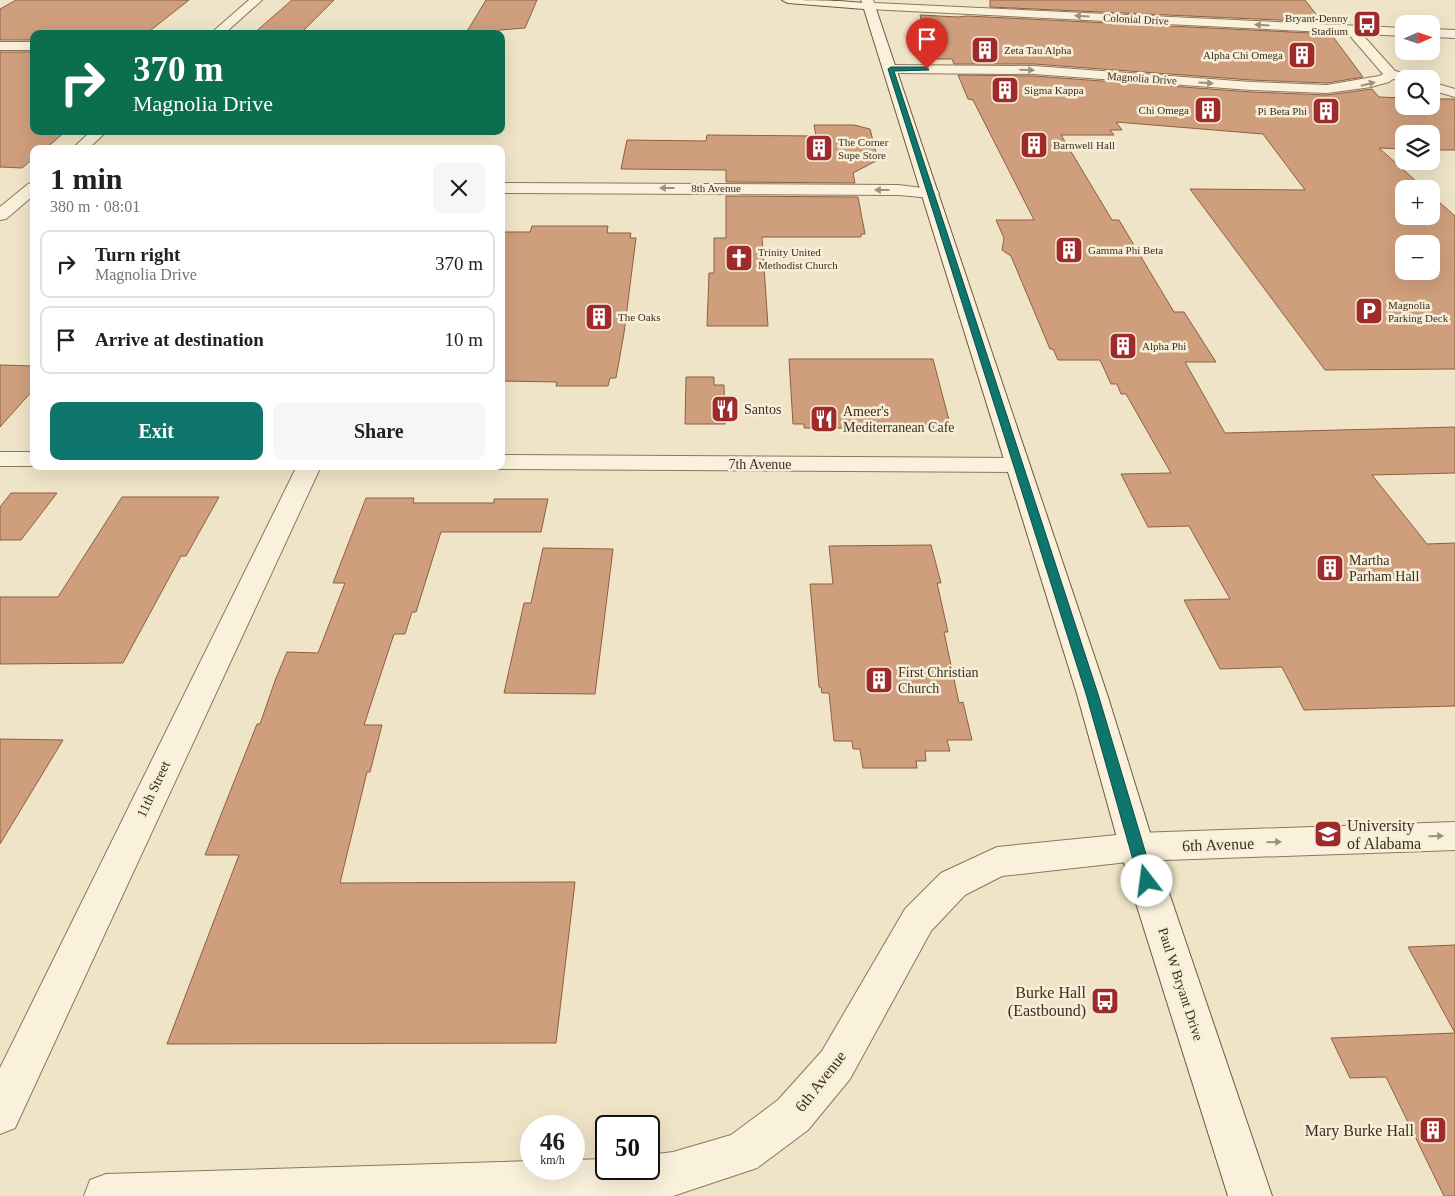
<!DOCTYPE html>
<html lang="en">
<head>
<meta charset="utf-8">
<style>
	:root { --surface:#fff; --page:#f6f6f6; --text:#202124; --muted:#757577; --line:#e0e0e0; --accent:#0f766e }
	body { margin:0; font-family:Georgia,serif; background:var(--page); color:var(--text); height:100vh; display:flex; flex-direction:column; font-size:19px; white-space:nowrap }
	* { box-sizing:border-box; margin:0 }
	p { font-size:16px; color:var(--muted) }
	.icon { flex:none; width:28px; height:28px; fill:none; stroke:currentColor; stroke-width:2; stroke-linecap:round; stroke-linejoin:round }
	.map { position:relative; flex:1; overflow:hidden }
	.panel { position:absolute; left:30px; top:145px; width:475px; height:325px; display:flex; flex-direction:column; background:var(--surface); border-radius:10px; box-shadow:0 5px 20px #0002 }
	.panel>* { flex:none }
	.hud { position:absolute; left:30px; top:30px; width:475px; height:105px; border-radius:10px; box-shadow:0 5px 20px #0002; background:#0b6e4f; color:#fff; overflow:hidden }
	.needle { width:32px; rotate:87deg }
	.fabs { position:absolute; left:1395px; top:15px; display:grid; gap:10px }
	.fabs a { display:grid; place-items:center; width:45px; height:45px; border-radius:10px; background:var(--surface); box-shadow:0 5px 20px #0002; font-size:25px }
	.speed { position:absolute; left:520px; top:1115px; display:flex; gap:10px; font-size:25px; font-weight:700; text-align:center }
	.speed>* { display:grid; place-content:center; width:65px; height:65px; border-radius:50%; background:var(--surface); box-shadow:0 5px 20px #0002; line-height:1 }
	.speed small { font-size:12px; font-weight:400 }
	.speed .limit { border:2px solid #111; border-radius:8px; background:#fff; color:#111 }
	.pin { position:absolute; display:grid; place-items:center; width:42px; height:42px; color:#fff; margin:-51px -21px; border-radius:50% 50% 50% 0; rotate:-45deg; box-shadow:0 0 5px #0007 }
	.pin .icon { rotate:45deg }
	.me { position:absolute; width:55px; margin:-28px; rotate:345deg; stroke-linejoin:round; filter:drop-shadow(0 0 4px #0008) }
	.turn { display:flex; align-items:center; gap:18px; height:105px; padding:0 20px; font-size:22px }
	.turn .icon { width:65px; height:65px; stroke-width:2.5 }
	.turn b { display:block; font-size:35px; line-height:42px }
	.round { display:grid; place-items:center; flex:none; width:52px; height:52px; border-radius:10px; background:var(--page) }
	.head { display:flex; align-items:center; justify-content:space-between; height:85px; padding:0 20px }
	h1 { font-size:30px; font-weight:600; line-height:38px }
	.action { display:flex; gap:10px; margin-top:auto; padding:10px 20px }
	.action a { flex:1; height:58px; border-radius:10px; background:var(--accent); color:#fff; font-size:20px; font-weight:600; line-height:58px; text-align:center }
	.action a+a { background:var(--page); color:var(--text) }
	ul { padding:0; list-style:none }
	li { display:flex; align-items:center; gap:15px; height:68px; margin:0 10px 8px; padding:0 10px; border:2px solid var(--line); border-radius:10px }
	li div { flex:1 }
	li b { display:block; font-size:19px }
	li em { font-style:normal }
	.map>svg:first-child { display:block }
	.building { fill:#cf9f7d; stroke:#8d5f41; fill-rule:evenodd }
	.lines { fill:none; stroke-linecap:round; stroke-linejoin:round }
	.minor-casing { stroke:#8d765c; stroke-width:2 }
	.tertiary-casing { stroke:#8d765c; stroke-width:2 }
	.secondary-casing { stroke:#6f573f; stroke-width:2 }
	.minor { fill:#faf1dc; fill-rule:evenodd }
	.tertiary { fill:#faf1dc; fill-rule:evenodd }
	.secondary { fill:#faf1dc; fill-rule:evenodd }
	.oneway { fill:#9c907e }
	.route { fill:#0f766e; stroke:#0a4d48 }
	.labels { text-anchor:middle; stroke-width:5; stroke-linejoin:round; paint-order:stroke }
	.far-poi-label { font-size:11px; fill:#3d2e20; stroke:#f7eed8; text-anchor:start }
	.far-street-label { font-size:11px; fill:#3d2e20; stroke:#f7eed8 }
	.poi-label { font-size:14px; fill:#3d2e20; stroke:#f7eed8; text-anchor:start }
	.street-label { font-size:14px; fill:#3d2e20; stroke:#f7eed8 }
	.near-poi-label { font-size:16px; fill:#3d2e20; stroke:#f7eed8; text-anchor:end }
	.near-street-label { font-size:16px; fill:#3d2e20; stroke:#f7eed8 }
</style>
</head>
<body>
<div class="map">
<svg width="1455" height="1196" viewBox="0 0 1455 1196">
	<rect width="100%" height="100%" fill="#f0e4c8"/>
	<path class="building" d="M16 0H189L146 34H34V40H0V9Z
		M292 0H334L300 34H253Z
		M486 0H537L525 28 500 30 498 33H466Z
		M990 0H1305L1322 22 990 7Z
		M920 15 958 17 967 16 1331 34 1363 77 1327 83 1251 80 1034 64H954L952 59H932Z
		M0 52H34V131H66L45 149H34V158L22 168 0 167Z
		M958 75 1034 76 1251 92 1327 95 1372 89 1379 97 1404 98V106H1431V99H1455V150H1431V134H1404V149L1379 148 1425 189H1404V216H1431V195L1455 216V369L1325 370 1190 189 1305 190 1263 134 1116 122 1122 130H1110L1114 135H1061L1112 220H1119L1174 312H1184L1216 362H1185L1225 433 1455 427V473L1372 475 1427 544 1455 543V706L1304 710 1282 667 1220 669 1184 600 1230 599 1189 526 1148 527 1121 474 1171 473 1126 394H1121L1117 384H1111L1100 360H1058L1053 349H1050L1011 256 1002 250 1004 238 996 220H1034L973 100 968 99ZM1404 244H1431V271H1404Z
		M814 125H854L870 129 878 160 853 173 855 183 726 182V170L621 169 627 140 706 141 707 135 816 136Z
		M726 196 858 197 865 234H861V237H762L768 326H707L709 273H714V238H726Z
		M532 226H608L607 233H631L630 238H636L624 333 616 378H610L608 386H556L557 382 501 381V232H530Z
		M789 359H933L951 428H804V424H793Z
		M0 365 34 366V389L0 427Z
		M686 377H714V385H724L725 424H685Z
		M11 493H57L21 540H0V507Z
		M122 497H219L186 556H181L123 663 0 664V597H58Z
		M366 498H414L413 503H494V499H548L541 532H441L416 612H412L405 634H394L364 725H382L370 772H367L340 883 575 882 556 1043 167 1044 239 855H205L257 724H260L276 678 287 652 318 653 345 583H333Z
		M931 545 941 583H937L948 632H944L959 703 963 702 972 740H947L950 751H925L926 761H916L917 768H863L860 749H853L852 741H834L829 693H822L821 687H819L810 584H833L829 546Z
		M543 548 613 549 595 694 504 693 524 603H531Z
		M0 739 63 740 0 844Z
		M1455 945V1033L1408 947Z
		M1455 1033V1196H1444L1386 1077 1350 1078 1331 1038Z"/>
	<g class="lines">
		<defs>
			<path id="minor" d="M249 0H262L224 34H210Z
				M1345 25 1359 31 1395 71 1411 75 1412 79H1404V81L1393 79 1389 82 1371 87 1327 93 1251 90 1034 74 891 73 884 69 891 65 1034 66 1251 82 1327 85 1379 76 1383 74 1351 37 1339 29Z
				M0 42H34V50H0Z
				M1431 82 1455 89V97L1431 90Z
				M91 131H107L88 149H72Z
				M34 182V195L6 219 0 220V207L28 184Z
				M501 183 899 185 937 190 939 193 937 196 931 198 899 195 501 193Z
				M0 452H34V466H0Z
				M501 455 1018 458 1026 460 1030 465 1026 470 1018 472 501 469 493 467 501 466Z
				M297 466H321L15 1128 0 1134V1068Z
				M1455 822V850L1137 861 1002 876 965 895 931 931 850 1079 808 1130 757 1168 673 1196H84L90 1180 106 1174 531 1161V1169H574V1160L606 1159V1169H649V1155L673 1152 731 1135 778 1100 822 1051 905 909 941 873 997 847 1137 833Z"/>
			<path id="tertiary" d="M861 0H873L874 3 1404 28V36L869 9 865 8Z
				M1431 29 1455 30V38L1431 37Z"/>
			<path id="secondary" d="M782 0C798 0 866 0 875 6L1107 694 1165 881 1272 1196H1228L1129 881 1077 694 864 9 788 3Z"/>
		</defs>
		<use href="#minor" class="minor-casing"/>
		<use href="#tertiary" class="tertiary-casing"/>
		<use href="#secondary" class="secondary-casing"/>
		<use href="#minor" class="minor"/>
		<use href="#tertiary" class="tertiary"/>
		<use href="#secondary" class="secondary"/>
	</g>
	<defs><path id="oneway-solid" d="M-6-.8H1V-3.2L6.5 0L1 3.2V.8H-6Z" transform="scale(1.25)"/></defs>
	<g class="oneway">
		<use href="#oneway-solid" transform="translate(1082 16) rotate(-177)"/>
		<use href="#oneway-solid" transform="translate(1262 25) rotate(-177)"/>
		<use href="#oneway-solid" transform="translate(1027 70) rotate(1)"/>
		<use href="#oneway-solid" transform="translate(1206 83) rotate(4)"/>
		<use href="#oneway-solid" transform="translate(1368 84) rotate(-14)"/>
		<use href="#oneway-solid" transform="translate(667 188) rotate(-180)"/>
		<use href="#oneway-solid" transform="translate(882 190) rotate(-180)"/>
		<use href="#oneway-solid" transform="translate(1436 836) rotate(-2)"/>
		<use href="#oneway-solid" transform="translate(1274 842) rotate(-2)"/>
	</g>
	<path class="route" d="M927 67 929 70 894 71 1098 694 1154 881 1152 885 1147 887 1142 885 1139 881 1086 694 888 69 891 67Z"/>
	<defs>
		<symbol id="bus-square" viewBox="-11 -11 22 22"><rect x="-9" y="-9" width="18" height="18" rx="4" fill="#9e2a2b" stroke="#f7eed8"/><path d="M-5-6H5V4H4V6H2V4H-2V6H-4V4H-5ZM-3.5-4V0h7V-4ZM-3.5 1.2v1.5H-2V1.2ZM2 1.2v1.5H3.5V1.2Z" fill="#fff"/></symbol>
		<symbol id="building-square" viewBox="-11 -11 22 22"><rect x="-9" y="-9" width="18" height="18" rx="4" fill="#9e2a2b" stroke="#f7eed8"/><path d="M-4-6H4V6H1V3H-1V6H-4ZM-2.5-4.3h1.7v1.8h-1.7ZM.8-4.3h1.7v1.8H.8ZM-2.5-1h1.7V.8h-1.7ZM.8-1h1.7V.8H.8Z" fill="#fff"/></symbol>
		<symbol id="church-square" viewBox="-11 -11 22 22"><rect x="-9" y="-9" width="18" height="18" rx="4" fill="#9e2a2b" stroke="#f7eed8"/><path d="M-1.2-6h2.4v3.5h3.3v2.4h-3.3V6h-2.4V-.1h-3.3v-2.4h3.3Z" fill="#fff"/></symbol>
		<symbol id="parking-square" viewBox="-11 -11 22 22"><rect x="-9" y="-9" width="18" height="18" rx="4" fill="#9e2a2b" stroke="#f7eed8"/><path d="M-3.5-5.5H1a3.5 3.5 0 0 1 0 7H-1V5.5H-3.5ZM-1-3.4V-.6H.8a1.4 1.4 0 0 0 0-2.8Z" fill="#fff"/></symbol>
		<symbol id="restaurant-square" viewBox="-11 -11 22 22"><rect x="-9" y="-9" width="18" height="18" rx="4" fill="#9e2a2b" stroke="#f7eed8"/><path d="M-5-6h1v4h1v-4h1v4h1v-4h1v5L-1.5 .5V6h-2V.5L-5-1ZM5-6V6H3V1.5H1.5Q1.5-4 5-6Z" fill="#fff"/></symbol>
		<symbol id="university-square" viewBox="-11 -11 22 22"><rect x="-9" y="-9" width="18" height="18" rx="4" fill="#9e2a2b" stroke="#f7eed8"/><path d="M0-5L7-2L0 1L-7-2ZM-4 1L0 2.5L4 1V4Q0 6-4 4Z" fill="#fff"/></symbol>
	</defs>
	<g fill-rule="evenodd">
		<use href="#bus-square" x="1351" y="8" width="32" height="32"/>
		<use href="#building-square" x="969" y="34" width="32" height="32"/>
		<use href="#building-square" x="1286" y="39" width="32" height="32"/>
		<use href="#building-square" x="989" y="74" width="32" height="32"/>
		<use href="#building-square" x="1192" y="94" width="32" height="32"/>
		<use href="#building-square" x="1310" y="95" width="32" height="32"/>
		<use href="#building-square" x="1018" y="129" width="32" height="32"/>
		<use href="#building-square" x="803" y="132" width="32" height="32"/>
		<use href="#building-square" x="1053" y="234" width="32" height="32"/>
		<use href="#church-square" x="723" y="242" width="32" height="32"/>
		<use href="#parking-square" x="1353" y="295" width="32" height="32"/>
		<use href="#building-square" x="583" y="301" width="32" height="32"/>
		<use href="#building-square" x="1107" y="330" width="32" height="32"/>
		<use href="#restaurant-square" x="709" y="393" width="32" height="32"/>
		<use href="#restaurant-square" x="808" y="403" width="32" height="32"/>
		<use href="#building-square" x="1314" y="552" width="32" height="32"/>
		<use href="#building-square" x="863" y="664" width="32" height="32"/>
		<use href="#university-square" x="1312" y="818" width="32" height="32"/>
		<use href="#bus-square" x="1089" y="985" width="32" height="32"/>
		<use href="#building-square" x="1417" y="1114" width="32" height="32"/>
	</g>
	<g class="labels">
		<g class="far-poi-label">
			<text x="1348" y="22" text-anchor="end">Bryant-Denny<tspan x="1348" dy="13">Stadium</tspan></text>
			<text x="1004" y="54">Zeta Tau Alpha</text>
			<text x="1283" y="59" text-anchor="end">Alpha Chi Omega</text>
			<text x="1024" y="94">Sigma Kappa</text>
			<text x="1189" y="114" text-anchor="end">Chi Omega</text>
			<text x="1307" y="115" text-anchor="end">Pi Beta Phi</text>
			<text x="838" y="146">The Corner<tspan x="838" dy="13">Supe Store</tspan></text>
			<text x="1053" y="149">Barnwell Hall</text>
			<text x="1088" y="254">Gamma Phi Beta</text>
			<text x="758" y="256">Trinity United<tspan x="758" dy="13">Methodist Church</tspan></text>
			<text x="1388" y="309">Magnolia<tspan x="1388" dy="13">Parking Deck</tspan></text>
			<text x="618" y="321">The Oaks</text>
			<text x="1142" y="350">Alpha Phi</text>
		</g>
		<g class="far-street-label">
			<text transform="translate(1136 19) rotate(3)" y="4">Colonial Drive</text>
			<text transform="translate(1142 78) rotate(4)" y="4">Magnolia Drive</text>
			<text x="716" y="192">8th Avenue</text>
		</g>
		<g class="poi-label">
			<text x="744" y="414">Santos</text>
			<text x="843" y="416">Ameer's<tspan x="843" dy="16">Mediterranean Cafe</tspan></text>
			<text x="1349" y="565">Martha<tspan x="1349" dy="16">Parham Hall</tspan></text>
			<text x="898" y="677">First Christian<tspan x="898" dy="16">Church</tspan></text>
		</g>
		<g class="street-label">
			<text x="760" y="469">7th Avenue</text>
			<text transform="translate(153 789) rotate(-65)" y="5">11th Street</text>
			<text transform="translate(1181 984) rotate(72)" y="5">Paul W Bryant Drive</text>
		</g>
		<g class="near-poi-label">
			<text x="1347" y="831" text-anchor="start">University<tspan x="1347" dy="18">of Alabama</tspan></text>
			<text x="1086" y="998">Burke Hall<tspan x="1086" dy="18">(Eastbound)</tspan></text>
			<text x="1414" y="1136">Mary Burke Hall</text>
		</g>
		<g class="near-street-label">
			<text transform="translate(1218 844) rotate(-2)" y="6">6th Avenue</text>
			<text transform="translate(820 1081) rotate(-52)" y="6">6th Avenue</text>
		</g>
	</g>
</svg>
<div class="fabs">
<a><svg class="needle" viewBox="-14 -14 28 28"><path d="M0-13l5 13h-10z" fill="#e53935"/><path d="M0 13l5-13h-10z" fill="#757577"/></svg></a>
<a><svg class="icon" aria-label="search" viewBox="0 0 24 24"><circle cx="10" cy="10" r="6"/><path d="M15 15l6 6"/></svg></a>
<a><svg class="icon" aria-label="layers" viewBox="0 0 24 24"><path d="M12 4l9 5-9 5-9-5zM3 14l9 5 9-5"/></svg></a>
<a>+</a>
<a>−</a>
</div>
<div class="speed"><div>46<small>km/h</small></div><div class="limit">50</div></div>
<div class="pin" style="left:927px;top:69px;background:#d93025"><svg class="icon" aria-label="arrive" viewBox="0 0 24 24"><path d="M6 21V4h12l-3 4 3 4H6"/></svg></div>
<svg class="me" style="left:1147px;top:881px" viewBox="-20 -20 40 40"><circle r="19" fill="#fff"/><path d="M0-13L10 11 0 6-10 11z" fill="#0f766e"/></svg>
<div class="hud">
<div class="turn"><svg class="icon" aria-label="right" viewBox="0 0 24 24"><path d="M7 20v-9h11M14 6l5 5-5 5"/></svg><div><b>370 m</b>Magnolia Drive</div></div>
</div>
<section class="panel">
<div class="head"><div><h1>1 min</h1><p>380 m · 08:01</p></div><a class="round"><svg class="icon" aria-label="close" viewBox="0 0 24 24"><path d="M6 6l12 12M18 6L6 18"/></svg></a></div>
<ul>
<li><svg class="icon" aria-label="right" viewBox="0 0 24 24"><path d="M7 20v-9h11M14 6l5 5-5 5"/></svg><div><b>Turn right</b><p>Magnolia Drive</p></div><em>370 m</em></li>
<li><svg class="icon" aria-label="arrive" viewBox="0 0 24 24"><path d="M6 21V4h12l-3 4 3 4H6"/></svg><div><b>Arrive at destination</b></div><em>10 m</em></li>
</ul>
<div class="action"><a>Exit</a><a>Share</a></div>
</section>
</div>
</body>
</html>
